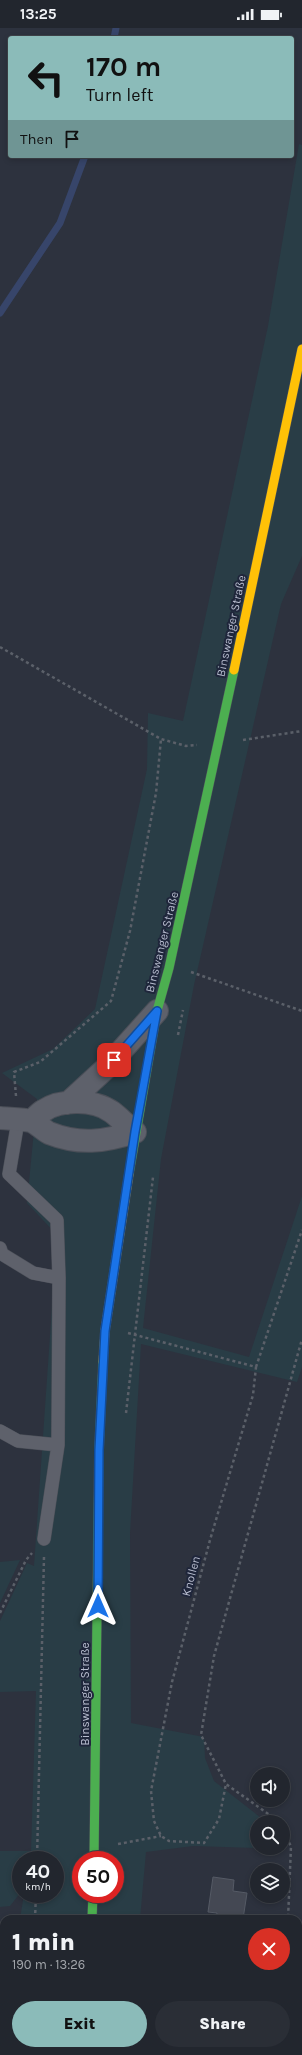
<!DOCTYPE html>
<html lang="en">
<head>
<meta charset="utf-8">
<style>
	:root { --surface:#22262e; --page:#2a2e36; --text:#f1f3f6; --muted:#a2a5aa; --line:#3f434a; --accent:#8bbbb9 }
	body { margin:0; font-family:Karla,sans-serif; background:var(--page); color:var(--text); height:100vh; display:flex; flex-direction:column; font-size:15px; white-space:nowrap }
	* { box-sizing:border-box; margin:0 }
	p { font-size:13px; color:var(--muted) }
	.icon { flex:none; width:22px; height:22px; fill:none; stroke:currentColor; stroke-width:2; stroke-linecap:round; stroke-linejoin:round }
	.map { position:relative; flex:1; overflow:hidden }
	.side { position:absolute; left:0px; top:1887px; width:302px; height:140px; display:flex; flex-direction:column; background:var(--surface); border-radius:12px 12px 0 0; box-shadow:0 2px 6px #0003,0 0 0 1px var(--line) }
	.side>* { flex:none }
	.banner { position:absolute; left:8px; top:8px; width:286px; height:122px; border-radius:4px; box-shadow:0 2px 6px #0003,0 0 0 1px var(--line); background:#8bbbb9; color:#111; overflow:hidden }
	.fabs { position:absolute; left:250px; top:1739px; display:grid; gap:8px }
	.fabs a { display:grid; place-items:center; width:40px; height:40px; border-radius:50%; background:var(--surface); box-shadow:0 2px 6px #0003,0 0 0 1px var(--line); font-size:20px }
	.speed { position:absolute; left:12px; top:1823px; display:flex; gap:8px; font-size:20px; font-weight:700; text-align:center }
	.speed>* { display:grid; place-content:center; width:52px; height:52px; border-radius:50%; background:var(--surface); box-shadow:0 2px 6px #0003,0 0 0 1px var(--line); line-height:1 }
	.speed small { font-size:10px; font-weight:400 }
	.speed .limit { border:6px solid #d22; background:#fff; color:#111 }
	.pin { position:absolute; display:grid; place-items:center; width:34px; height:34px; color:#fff; margin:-17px; border-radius:8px; box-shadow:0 2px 6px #0006 }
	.me { position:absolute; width:44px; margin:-22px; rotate:0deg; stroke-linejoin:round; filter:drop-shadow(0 0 3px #0008) }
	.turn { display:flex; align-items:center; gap:14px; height:84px; padding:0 12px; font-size:18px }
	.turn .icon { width:52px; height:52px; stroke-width:2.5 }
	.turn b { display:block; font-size:28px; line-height:34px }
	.then { display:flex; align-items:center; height:38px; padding:0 12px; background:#0003; gap:8px; font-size:15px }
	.round { display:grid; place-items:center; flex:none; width:42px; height:42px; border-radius:21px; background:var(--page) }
	.head { display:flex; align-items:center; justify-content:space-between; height:68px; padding:0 12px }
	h1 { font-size:24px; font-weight:800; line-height:30px }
	.button { display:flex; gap:8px; margin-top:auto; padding:8px 12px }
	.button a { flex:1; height:46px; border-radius:24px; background:var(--accent); color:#111; font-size:16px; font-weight:800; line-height:46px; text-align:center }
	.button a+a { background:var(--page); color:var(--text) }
	.status { display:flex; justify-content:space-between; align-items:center; height:28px; padding:0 20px; background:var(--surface); direction:ltr }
	.status svg { height:11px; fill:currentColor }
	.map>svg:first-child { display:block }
	.green { fill:#293d46; fill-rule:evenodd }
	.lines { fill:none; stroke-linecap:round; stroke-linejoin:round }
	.stream { stroke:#37456a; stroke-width:7 }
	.building { fill:#444853; stroke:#555a65 }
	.lane-casing { stroke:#4b4f58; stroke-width:14 }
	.street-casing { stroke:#4b4f58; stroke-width:24 }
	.fast-casing { stroke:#4b4f58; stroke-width:10 }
	.slow-casing { stroke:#4b4f58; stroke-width:10 }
	.path { stroke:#5b6069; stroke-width:2.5; stroke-dasharray:3 3; stroke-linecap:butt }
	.lane { stroke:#5e616b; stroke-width:13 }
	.street { stroke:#5e616b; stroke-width:22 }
	.fast { stroke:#4caf50; stroke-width:9 }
	.slow { stroke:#ffc107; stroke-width:9 }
	.route-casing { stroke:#114b97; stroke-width:10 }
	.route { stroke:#1a73e8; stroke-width:7 }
	.labels { text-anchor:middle; stroke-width:4; stroke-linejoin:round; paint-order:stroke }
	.street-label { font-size:12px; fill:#b8bdcf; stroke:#1f263b }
</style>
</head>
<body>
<div class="status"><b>13:25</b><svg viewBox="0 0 49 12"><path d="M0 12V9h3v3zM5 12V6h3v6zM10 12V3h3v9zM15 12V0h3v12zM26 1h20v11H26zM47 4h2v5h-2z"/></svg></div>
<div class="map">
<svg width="302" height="2027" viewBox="0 0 302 2027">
	<rect width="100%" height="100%" fill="#2d323e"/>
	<path class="green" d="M299 116 302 117V528L281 576 194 957 161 1131 143 1300 249 1329 302 1168V1339L297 1354 141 1316 130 1505 131 1695 204 1709 205 1730 214 1753 266 1794H257V1820H283V1818L285 1821 193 1818 146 1824 140 1891H20L24 1866H55V1832H21V1864L10 1878 0 1879V1823H31L36 1663 0 1664V1593L27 1535 34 1538 57 1207 27 1175 37 1071 2 1045 53 1021 95 981 147 741 148 685 183 693 268 298ZM81 1832H115V1866H81Z
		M20 1532 0 1575V1534Z
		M44 2023H129V2027H43Z"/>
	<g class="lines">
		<path class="stream" d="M114 10 116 0
			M0 285 60 195 85 128"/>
	</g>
	<path class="building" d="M213 1849 234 1852 233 1863 247 1865 243 1891H216L217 1885 208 1884Z"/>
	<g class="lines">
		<defs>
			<path id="lane" d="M18 1093 9 1146 57 1192 59 1250 58 1417 44 1511
				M0 1220 2 1226 33 1245 59 1250
				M0 1403 18 1413 58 1417"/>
			<path id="street" d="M68 1075 105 1041 157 983
				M0 1090C10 1091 22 1091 31 1093 37 1095 43 1102 49 1105 79 1117 104 1114 135 1104
				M32 1093C35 1090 39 1085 43 1083 61 1071 94 1071 112 1084 120 1090 127 1098 135 1104"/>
			<path id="fast" d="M129 1146 157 983 169 940 234 642
				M94 1832 99 1422 103 1334
				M92 1891 93 1866
				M77 2027 78 2023"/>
			<path id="slow" d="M234 642 302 321
				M103 1334 105 1303 129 1146"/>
		</defs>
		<use href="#lane" class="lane-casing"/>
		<use href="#street" class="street-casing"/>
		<use href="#fast" class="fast-casing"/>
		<use href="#slow" class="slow-casing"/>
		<path class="path" d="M0 619 161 711 186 718 197 717
			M243 712 302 703
			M191 944 302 983
			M178 1007 183 982
			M16 1068 14 1044 40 1034 111 973 130 903 156 765 161 711
			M128 1305 256 1339 253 1367 210 1512 172 1654 151 1763 154 1793 161 1808 169 1813 204 1815 219 1791 226 1756
			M256 1339 302 1202
			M126 1385 153 1149
			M0 1585 26 1532 32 1525
			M277 1794 274 1790 226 1756 201 1707 214 1628 302 1311
			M283 1804 291 1818 288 1891
			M118 1816 161 1808
			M37 1832 44 1529
			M115 1848 116 1841
			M35 1891 36 1866
			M0 1899 4 1900
			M282 2027V2023"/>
		<use href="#lane" class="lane"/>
		<use href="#street" class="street"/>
		<use href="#fast" class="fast"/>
		<use href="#slow" class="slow"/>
	</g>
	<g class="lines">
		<defs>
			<path id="route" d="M98 1578 99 1422 105 1303 135 1104 157 983 114 1032"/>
		</defs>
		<use href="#route" class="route-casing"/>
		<use href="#route" class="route"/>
	</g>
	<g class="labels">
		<g class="street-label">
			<text transform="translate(231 598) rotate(-78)" y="4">Binswanger Straße</text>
			<text transform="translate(162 914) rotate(-76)" y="4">Binswanger Straße</text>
			<text transform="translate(191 1548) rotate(-75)" y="4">Knollen</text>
			<text transform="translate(85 1666) rotate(-90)" y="4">Binswanger Straße</text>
		</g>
	</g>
</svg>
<div class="fabs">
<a><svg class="icon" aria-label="sound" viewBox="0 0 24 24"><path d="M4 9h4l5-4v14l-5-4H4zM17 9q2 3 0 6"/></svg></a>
<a><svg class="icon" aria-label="search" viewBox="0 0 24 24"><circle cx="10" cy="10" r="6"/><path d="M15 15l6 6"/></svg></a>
<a><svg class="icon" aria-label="layers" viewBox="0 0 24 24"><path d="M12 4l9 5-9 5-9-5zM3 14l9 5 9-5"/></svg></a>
</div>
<div class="speed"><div>40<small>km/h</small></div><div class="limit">50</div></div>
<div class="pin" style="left:114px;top:1032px;background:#d93025"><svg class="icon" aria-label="arrive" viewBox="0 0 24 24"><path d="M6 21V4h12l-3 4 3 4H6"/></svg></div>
<svg class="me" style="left:98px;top:1578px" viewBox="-20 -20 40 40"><path d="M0-17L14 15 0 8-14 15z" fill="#1a73e8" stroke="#fff" stroke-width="4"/></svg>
<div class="banner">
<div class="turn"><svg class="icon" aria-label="left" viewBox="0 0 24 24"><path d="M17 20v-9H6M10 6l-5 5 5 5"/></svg><div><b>170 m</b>Turn left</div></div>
<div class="then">Then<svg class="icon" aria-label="arrive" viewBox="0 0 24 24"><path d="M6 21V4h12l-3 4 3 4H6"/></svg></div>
</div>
<section class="side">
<div class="head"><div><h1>1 min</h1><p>190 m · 13:26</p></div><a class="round" style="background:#d93025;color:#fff"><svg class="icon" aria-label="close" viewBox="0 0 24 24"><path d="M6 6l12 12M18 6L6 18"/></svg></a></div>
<div class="button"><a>Exit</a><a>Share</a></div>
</section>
</div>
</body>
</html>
